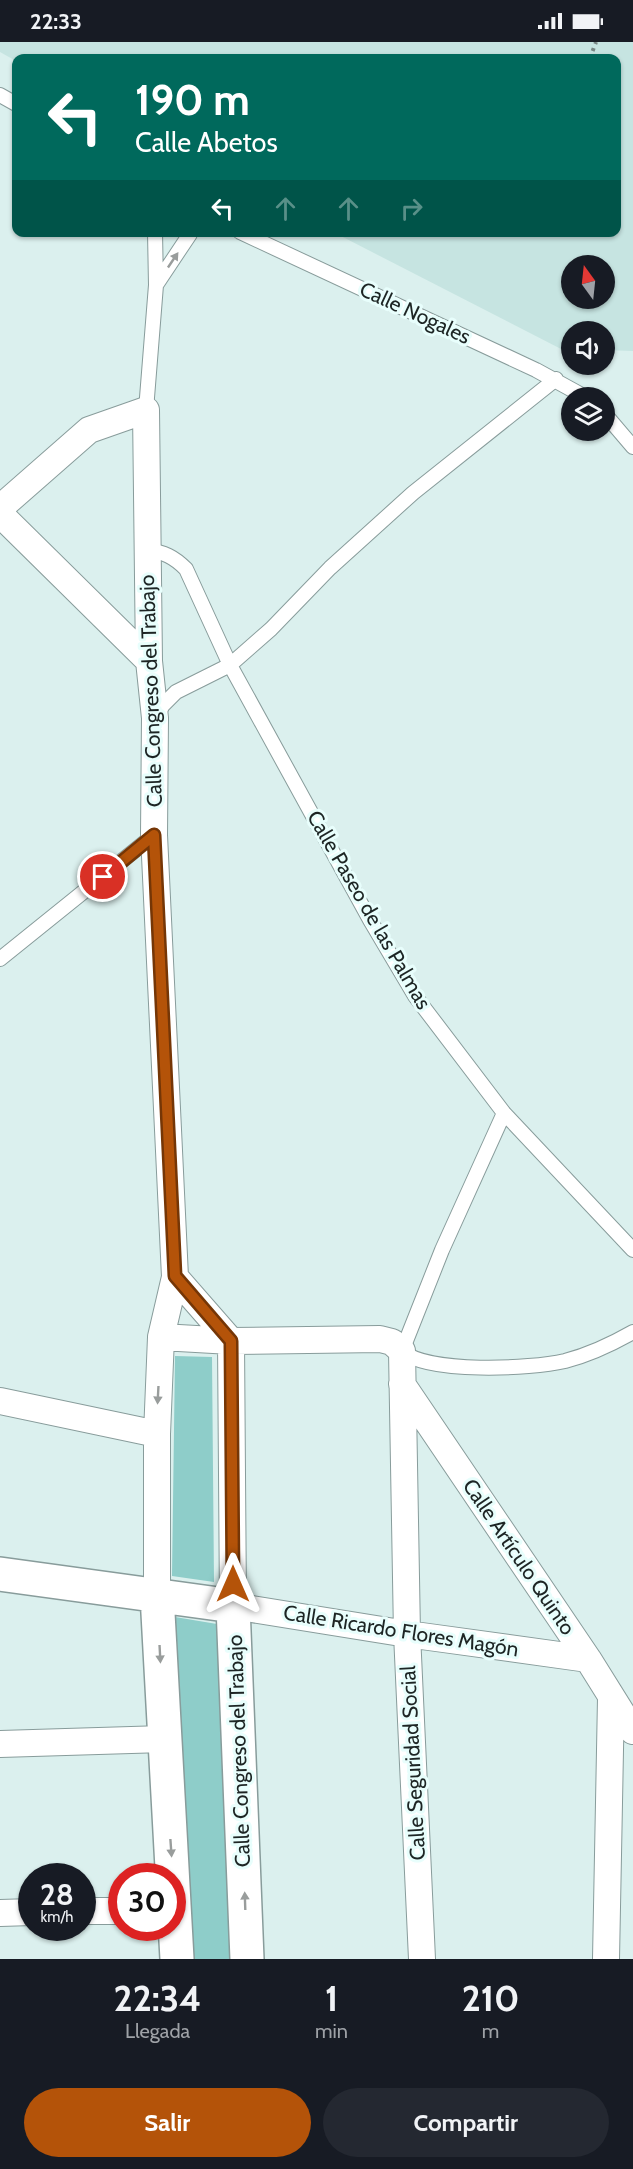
<!DOCTYPE html>
<html lang="es">
<head>
<meta charset="utf-8">
<style>
	:root { --surface:#171b24; --page:#242831; --text:#f1f3f6; --muted:#9ea1a6; --accent:#b45309 }
	body { margin:0; font-family:Cabin,sans-serif; background:var(--page); color:var(--text); height:100vh; display:flex; flex-direction:column; font-size:22px; white-space:nowrap }
	* { box-sizing:border-box; margin:0 }
	p { font-size:20px; color:var(--muted) }
	.icon { flex:none; width:33px; height:33px; fill:none; stroke:currentColor; stroke-width:2; stroke-linecap:round; stroke-linejoin:round }
	.map { position:relative; height:1917px; overflow:hidden }
	.side { display:flex; flex-direction:column; background:var(--surface); flex:1 }
	.side>* { flex:none }
	.hud { position:absolute; left:12px; top:12px; width:609px; height:183px; border-radius:12px; box-shadow:0 2px 4px #0004; background:#00695c; color:#fff; overflow:hidden }
	.needle { width:39px; rotate:345deg }
	.controls { position:absolute; left:561px; top:213px; display:grid; gap:12px }
	.controls a { display:grid; place-items:center; width:54px; height:54px; border-radius:50%; background:var(--surface); box-shadow:0 2px 4px #0004; font-size:30px }
	.speed { position:absolute; left:18px; top:1821px; display:flex; gap:12px; font-size:30px; font-weight:700; text-align:center }
	.speed>* { display:grid; place-content:center; width:78px; height:78px; border-radius:50%; background:var(--surface); box-shadow:0 2px 4px #0004; line-height:1 }
	.speed small { font-size:15px; font-weight:400 }
	.speed .limit { border:9px solid #d22; background:#fff; color:#111 }
	.pin { position:absolute; display:grid; place-items:center; width:51px; height:51px; color:#fff; margin:-26px; border:3px solid #fff; border-radius:50%; box-shadow:0 2px 6px #0007 }
	.me { position:absolute; width:66px; margin:-33px; rotate:0deg; stroke-linejoin:round; filter:drop-shadow(0 0 4px #0008) }
	.turn { display:flex; align-items:center; gap:21px; height:126px; padding:0 24px; font-size:27px }
	.turn .icon { width:78px; height:78px; stroke-width:2.5 }
	.turn b { display:block; font-size:42px; line-height:51px }
	.lanes { display:flex; align-items:center; height:57px; padding:0 24px; background:#0003; justify-content:center; gap:30px; direction:ltr }
	.lanes .off { opacity:.35 }
	.eta { display:flex; justify-content:space-evenly; align-items:center; height:102px; text-align:center }
	.eta b { font-size:36px; font-weight:800; line-height:42px }
	.button { display:flex; gap:12px; margin-top:auto; padding:12px 24px }
	.button a { flex:1; height:69px; border-radius:36px; background:var(--accent); color:#fff; font-size:24px; font-weight:800; line-height:69px; text-align:center }
	.button a+a { background:var(--page); color:var(--text) }
	.status { display:flex; justify-content:space-between; align-items:center; height:42px; padding:0 30px; background:var(--surface); direction:ltr }
	.status svg { height:16px; fill:currentColor }
	.map>svg:first-child { display:block }
	.built { fill:#c6e4e1; fill-rule:evenodd }
	.green { fill:#8ecdc9 }
	.lines { fill:none; stroke-linecap:round; stroke-linejoin:round }
	.service-casing { stroke:#889c9b; stroke-width:16 }
	.minor-casing { stroke:#889c9b; stroke-width:28 }
	.tertiary-casing { stroke:#889c9b; stroke-width:36 }
	.path { stroke:#768583; stroke-width:4; stroke-dasharray:3 4.5; stroke-linecap:butt }
	.service { stroke:#fff; stroke-width:14 }
	.minor { stroke:#fff; stroke-width:26 }
	.tertiary { stroke:#fff; stroke-width:33 }
	.oneway { fill:#999d9c }
	.route-casing { stroke:#753606; stroke-width:15 }
	.route { stroke:#b45309; stroke-width:10 }
	.labels { text-anchor:middle; stroke-width:6; stroke-linejoin:round; paint-order:stroke }
	.street-label { font-size:21px; fill:#1d2524; stroke:#e8fefc }
</style>
</head>
<body>
<div class="status"><b>22:33</b><svg viewBox="0 0 49 12"><path d="M0 12V9h3v3zM5 12V6h3v6zM10 12V3h3v9zM15 12V0h3v12zM26 1h20v11H26zM47 4h2v5h-2z"/></svg></div>
<div class="map">
<svg width="633" height="1917" viewBox="0 0 633 1917">
	<rect width="100%" height="100%" fill="#dbf0ee"/>
	<path class="built" d="M0 0H633V309L605 308 604 290H572L571 308H563L335 191 616 190V16H16V19L0 10ZM572 224H604V256H572Z"/>
	<path class="green" d="M175 1314 212 1315 214 1540 172 1534Z
		M175 1575 217 1582 232 1917H189Z"/>
	<g class="lines">
		<defs>
			<path id="service" d="M0 53 16 62
				M240 190 536 328 587 356
				M156 243 190 192
				M146 368 156 243 155 190
				M604 371 633 405
				M147 508C164 510 174 515 186 527L230 623 370 878 415 954 504 1071 633 1208
				M156 674 163 663 176 650 230 623 271 587 330 526 413 451 556 337
				M0 917 154 793
				M504 1071 442 1208 402 1309C428 1332 530 1327 565 1319 588 1313 612 1302 633 1290"/>
			<path id="minor" d="M0 466 89 388 146 368 149 619 155 676 154 793 175 1235 161 1295 157 1392V1553
				M0 472 149 619
				M175 1235 231 1299 233 1564 407 1592 588 1617
				M161 1295 231 1299 380 1297 392 1300 402 1309 407 1592 422 1917
				M402 1342 588 1617 633 1689
				M0 1359 157 1392
				M0 1702 164 1697
				M82 1869H122
				M0 1871 32 1870
				M606 1917 611 1656"/>
			<path id="tertiary" d="M0 1532 233 1564 247 1917
				M157 1553 177 1917"/>
		</defs>
		<use href="#service" class="service-casing"/>
		<use href="#minor" class="minor-casing"/>
		<use href="#tertiary" class="tertiary-casing"/>
		<path class="path" d="M590 16 596 0"/>
		<use href="#service" class="service"/>
		<use href="#minor" class="minor"/>
		<use href="#tertiary" class="tertiary"/>
	</g>
	<defs><path id="oneway-solid" d="M-6-.8H1V-3.2L6.5 0L1 3.2V.8H-6Z" transform="scale(1.5)"/></defs>
	<g class="oneway">
		<use href="#oneway-solid" transform="translate(173 218) rotate(-56)"/>
		<use href="#oneway-solid" transform="translate(158 1353) rotate(93)"/>
		<use href="#oneway-solid" transform="translate(160 1612) rotate(87)"/>
		<use href="#oneway-solid" transform="translate(171 1806) rotate(86)"/>
		<use href="#oneway-solid" transform="translate(245 1859) rotate(-92)"/>
	</g>
	<g class="lines">
		<defs>
			<path id="route" d="M103 835 154 793 175 1234 231 1299 233 1542"/>
		</defs>
		<use href="#route" class="route-casing"/>
		<use href="#route" class="route"/>
	</g>
	<g class="labels">
		<g class="street-label">
			<text transform="translate(415 271) rotate(25)" y="7">Calle Nogales</text>
			<text transform="translate(151 649) rotate(-92)" y="7">Calle Congreso del Trabajo</text>
			<text transform="translate(369 868) rotate(60)" y="7">Calle Paseo de las Palmas</text>
			<text transform="translate(519 1515) rotate(56)" y="7">Calle Artículo Quinto</text>
			<text transform="translate(401 1589) rotate(9)" y="7">Calle Ricardo Flores Magón</text>
			<text transform="translate(239 1709) rotate(-92)" y="7">Calle Congreso del Trabajo</text>
			<text transform="translate(413 1721) rotate(-93)" y="7">Calle Seguridad Social</text>
		</g>
	</g>
</svg>
<div class="controls">
<a><svg class="needle" viewBox="-14 -14 28 28"><path d="M0-13l5 13h-10z" fill="#e53935"/><path d="M0 13l5-13h-10z" fill="#9ea1a6"/></svg></a>
<a><svg class="icon" aria-label="sound" viewBox="0 0 24 24"><path d="M4 9h4l5-4v14l-5-4H4zM17 9q2 3 0 6"/></svg></a>
<a><svg class="icon" aria-label="layers" viewBox="0 0 24 24"><path d="M12 4l9 5-9 5-9-5zM3 14l9 5 9-5"/></svg></a>
</div>
<div class="speed"><div>28<small>km/h</small></div><div class="limit">30</div></div>
<div class="pin" style="left:103px;top:835px;background:#d93025"><svg class="icon" aria-label="arrive" viewBox="0 0 24 24"><path d="M6 21V4h12l-3 4 3 4H6"/></svg></div>
<svg class="me" style="left:233px;top:1542px" viewBox="-20 -20 40 40"><path d="M0-17L14 15 0 8-14 15z" fill="#b45309" stroke="#fff" stroke-width="4"/></svg>
<div class="hud">
<div class="turn"><svg class="icon" aria-label="left" viewBox="0 0 24 24"><path d="M17 20v-9H6M10 6l-5 5 5 5"/></svg><div><b>190 m</b>Calle Abetos</div></div>
<div class="lanes"><svg class="icon" aria-label="left" viewBox="0 0 24 24"><path d="M17 20v-9H6M10 6l-5 5 5 5"/></svg><svg class="icon off" aria-label="ahead" viewBox="0 0 24 24"><path d="M12 20V5M6 11l6-6 6 6"/></svg><svg class="icon off" aria-label="ahead" viewBox="0 0 24 24"><path d="M12 20V5M6 11l6-6 6 6"/></svg><svg class="icon off" aria-label="right" viewBox="0 0 24 24"><path d="M7 20v-9h11M14 6l5 5-5 5"/></svg></div>
</div>
</div>
<section class="side">
<div class="eta">
<div><b>22:34</b><p>Llegada</p></div>
<div><b>1</b><p>min</p></div>
<div><b>210</b><p>m</p></div>
</div>
<div class="button"><a>Salir</a><a>Compartir</a></div>
</section>
</body>
</html>
